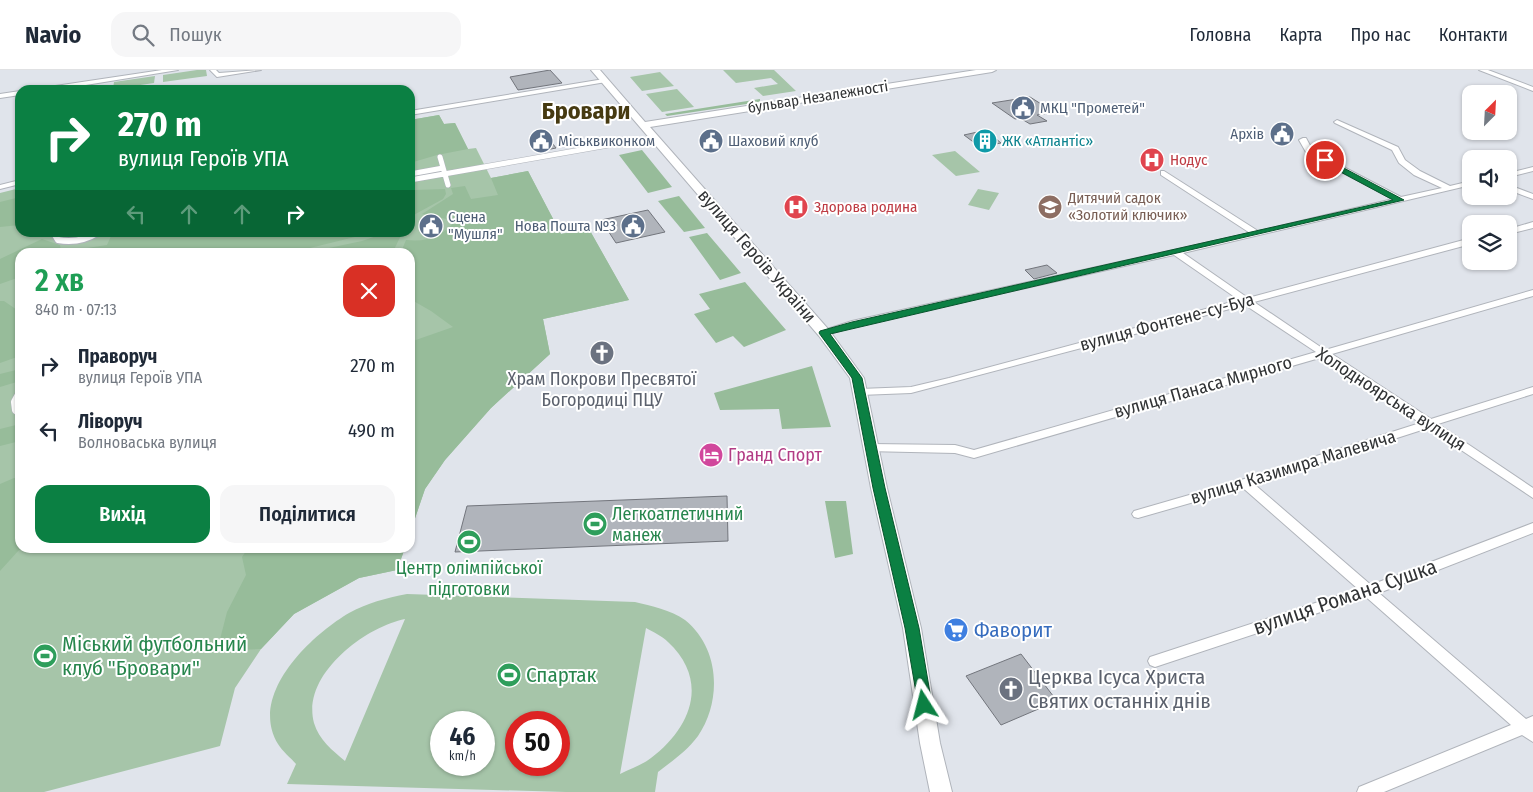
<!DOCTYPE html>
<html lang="uk">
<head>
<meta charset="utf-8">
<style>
	:root { --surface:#fff; --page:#f6f6f7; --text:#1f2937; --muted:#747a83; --line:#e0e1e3; --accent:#0b8043 }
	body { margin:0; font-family:"Fira Sans Condensed",sans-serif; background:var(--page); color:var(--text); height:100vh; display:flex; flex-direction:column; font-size:19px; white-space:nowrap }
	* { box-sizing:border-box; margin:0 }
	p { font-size:16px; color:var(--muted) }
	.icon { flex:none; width:28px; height:28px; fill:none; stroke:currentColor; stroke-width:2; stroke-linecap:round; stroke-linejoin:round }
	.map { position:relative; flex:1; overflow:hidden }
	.side { position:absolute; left:15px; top:178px; width:400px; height:305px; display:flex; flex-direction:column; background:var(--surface); border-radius:15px; box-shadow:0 1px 4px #0004 }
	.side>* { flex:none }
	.top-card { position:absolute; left:15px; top:15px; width:400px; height:152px; border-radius:15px; box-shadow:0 1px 4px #0004; background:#0b8043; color:#fff; overflow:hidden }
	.needle { width:32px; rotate:24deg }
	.buttons { position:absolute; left:1462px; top:15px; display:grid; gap:10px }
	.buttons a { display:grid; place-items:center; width:55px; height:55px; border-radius:10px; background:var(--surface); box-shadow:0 1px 4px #0004; font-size:25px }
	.speed { position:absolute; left:430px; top:641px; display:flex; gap:10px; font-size:25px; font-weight:700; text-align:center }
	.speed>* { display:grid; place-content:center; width:65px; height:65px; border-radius:50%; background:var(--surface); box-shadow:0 1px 4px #0004; line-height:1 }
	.speed small { font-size:12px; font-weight:400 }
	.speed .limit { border:8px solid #d22; background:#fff; color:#111 }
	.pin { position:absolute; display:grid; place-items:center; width:42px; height:42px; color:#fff; margin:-21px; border:2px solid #fff; border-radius:50%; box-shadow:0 1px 5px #0007 }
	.me { position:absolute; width:55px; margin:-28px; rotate:351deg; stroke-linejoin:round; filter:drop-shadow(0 0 4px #0008) }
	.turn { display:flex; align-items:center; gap:18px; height:105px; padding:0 20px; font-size:22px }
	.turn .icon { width:65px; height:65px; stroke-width:2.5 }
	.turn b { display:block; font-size:35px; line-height:42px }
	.lanes { display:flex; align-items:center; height:48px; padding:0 20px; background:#0003; justify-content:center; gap:25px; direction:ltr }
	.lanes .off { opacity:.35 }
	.round { display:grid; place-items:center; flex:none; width:52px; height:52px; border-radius:15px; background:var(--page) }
	.overview { display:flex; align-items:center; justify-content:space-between; height:85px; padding:0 20px }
	h1 { font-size:30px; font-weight:600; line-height:38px; color:#1e9e55 }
	.button { display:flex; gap:10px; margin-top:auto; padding:10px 20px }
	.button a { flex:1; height:58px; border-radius:15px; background:var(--accent); color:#fff; font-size:20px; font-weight:600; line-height:58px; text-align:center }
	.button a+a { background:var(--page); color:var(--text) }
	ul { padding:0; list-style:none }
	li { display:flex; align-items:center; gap:15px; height:65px; padding:0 20px }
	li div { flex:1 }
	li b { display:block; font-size:19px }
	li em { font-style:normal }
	header { display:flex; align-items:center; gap:30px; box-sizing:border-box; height:70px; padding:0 25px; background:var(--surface); border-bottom:1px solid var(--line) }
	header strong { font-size:24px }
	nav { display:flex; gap:28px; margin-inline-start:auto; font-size:18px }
	.search { width:350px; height:45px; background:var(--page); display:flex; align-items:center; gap:12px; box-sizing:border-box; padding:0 18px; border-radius:15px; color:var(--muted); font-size:19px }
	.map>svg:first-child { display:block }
	.green { fill:#a6c5a9; fill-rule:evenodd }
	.forest { fill:#97bc9a }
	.building { fill:#b0b4bb; stroke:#72757c }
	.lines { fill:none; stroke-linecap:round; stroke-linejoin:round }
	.pedestrian-far2-casing { stroke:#b0b4bb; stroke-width:6 }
	.pedestrian-far1-casing { stroke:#b0b4bb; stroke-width:8 }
	.pedestrian-casing { stroke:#b0b4bb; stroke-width:9 }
	.minor-casing { stroke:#b0b4bb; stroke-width:2 }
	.secondary-casing { stroke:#b0b4bb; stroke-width:2 }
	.pedestrian-far2 { stroke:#fff; stroke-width:5 }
	.pedestrian-far1 { stroke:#fff; stroke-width:6 }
	.pedestrian { stroke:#fff; stroke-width:8 }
	.minor { fill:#fff; fill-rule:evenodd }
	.secondary { fill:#fff; fill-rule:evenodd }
	.route { fill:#0b8043; stroke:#07532c }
	.labels { text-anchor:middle; stroke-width:4; stroke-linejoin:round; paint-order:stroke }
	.far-street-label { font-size:15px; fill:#313335; stroke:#fff }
	.far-service-label { font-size:15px; fill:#4e5e75; stroke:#fff; text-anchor:start }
	.far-culture-label { font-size:15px; fill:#0d838f; stroke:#fff; text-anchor:start }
	.far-health-label { font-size:15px; fill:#be3a42; stroke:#fff; text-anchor:start }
	.far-education-label { font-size:15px; fill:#785e54; stroke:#fff; text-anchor:start }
	.street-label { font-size:18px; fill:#313335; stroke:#fff }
	.worship-label { font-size:18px; fill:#5b616d; stroke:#fff }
	.hotel-label { font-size:18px; fill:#b23c85; stroke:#fff; text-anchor:start }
	.leisure-label { font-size:18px; fill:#27864d; stroke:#fff; text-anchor:start }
	.near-street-label { font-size:21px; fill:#313335; stroke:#fff }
	.near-shop-label { font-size:21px; fill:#366cbe; stroke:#fff; text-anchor:start }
	.near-leisure-label { font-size:21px; fill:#27864d; stroke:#fff; text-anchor:start }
	.near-worship-label { font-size:21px; fill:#5b616d; stroke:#fff; text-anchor:start }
	.far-town-label { font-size:24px; font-weight:bold; fill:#463a11; stroke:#fff }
</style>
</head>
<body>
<header>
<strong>Navio</strong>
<div class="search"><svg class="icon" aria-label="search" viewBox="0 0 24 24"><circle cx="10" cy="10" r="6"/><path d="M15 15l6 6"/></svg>Пошук</div>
<nav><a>Головна</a><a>Карта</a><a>Про нас</a><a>Контакти</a></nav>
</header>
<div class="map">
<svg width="1533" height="722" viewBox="0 0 1533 722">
	<rect width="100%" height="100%" fill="#e0e4eb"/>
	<path class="green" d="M197 0H206L207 6 163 12V5Z
		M723 0H774L796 21 763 26 754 18 778 14 771 8 736 13Z
		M660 2 674 16 642 21 630 7Z
		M155 6 154 13 113 19 114 12Z
		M677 19 694 37 662 42 646 24Z
		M439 45 444 54 455 53 468 79 476 78 491 108 528 101 561 164 589 159 629 230 543 249 550 284 491 338 445 390 425 419 410 463V182H20V478H405L397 500 359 508 294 544 261 579 235 618 220 676 44 722H0V123L20 118V162H410V50Z
		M955 81 980 102 956 106 932 85Z
		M978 119 999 123 989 140 968 135Z
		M407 524 635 532C651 536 671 540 685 550 720 578 722 631 698 666 687 681 672 691 658 702L655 722H566L287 714 296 694C291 688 282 681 278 674 248 625 310 566 349 543 367 533 386 528 407 524ZM405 549 345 691C332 680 319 670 314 653 301 605 365 557 405 549ZM646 558C653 562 662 566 668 572 710 611 691 658 651 688 642 695 630 699 620 704ZM441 652H484V695H441ZM516 652H559V695H516Z"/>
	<path class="forest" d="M760 29V32L667 46 665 44Z
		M439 45 444 54 455 53 468 79 437 85 410 93V50Z
		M642 80 672 117 648 123 619 85Z
		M528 101 561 164 589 159 629 230 543 249 550 284 491 338 445 390 425 419 410 463V272L453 257 431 241 410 229V182H401L406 170C430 172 439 167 456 151L422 144 453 124 451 118 465 116 471 129 498 125 491 108Z
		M410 116H412L414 120 445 119 446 124 443 129 410 147Z
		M679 126 705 158 684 162 658 131Z
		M20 127V155L0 157V132Z
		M131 163V162L371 163 310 178 300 182H20V207L0 214V189L42 169 60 175 61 182 107 175 111 166Z
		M385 163H402L393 182H310L362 171Z
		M707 163 741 203 720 210 689 167Z
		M745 212 786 260 744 277 733 266 716 273 694 244 710 239 699 224Z
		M0 231H4L20 242V286L0 293Z
		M812 296 831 357 782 359 779 339 720 340 714 323Z
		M20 299V311L0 317V304Z
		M20 354V371L0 376V359Z
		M14 408 20 409V478H27L19 480 0 501V414Z
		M825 431H846L853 484 835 488Z
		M248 478H405L397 500 359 508 294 544 261 579 217 581 227 542 246 505 242 487Z"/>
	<path class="building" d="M550 0 562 13 518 20 510 7Z
		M1030 27 1054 42 1037 45 1047 51 1030 54 1020 48 1015 49 992 33Z
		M982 61 988 62 1001 73 980 77 964 65Z
		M545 62 550 70 556 78 541 81 531 68 533 67 531 64Z
		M648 140 665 162 616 173 601 150Z
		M1047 195 1057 203 1034 209 1025 200Z
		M727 426 728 471 455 482 467 436Z
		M1021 584 1057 631 1001 655 966 606Z"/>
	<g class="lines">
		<defs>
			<path id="pedestrian-far2" d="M440 87 448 115
				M410 104 443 98
				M410 110 637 70"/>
			<path id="pedestrian-far1" d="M57 162 55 165 58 170C73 173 86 170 99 162"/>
			<path id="pedestrian" d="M20 323 15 332 16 340 20 343"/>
			<path id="minor" d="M162 0H178L55 20H39L42 18Z
				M210 0H216L219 3 261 0 217 7Z
				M1479 0H1488L1533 17V21Z
				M604 9 607 11 606 12 410 45V41Z
				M20 21V25L0 28V24Z
				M1337 50 1398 77 1405 90 1420 101 1450 116 1471 111V115L1183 183 1248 228 1471 168V174L1254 232 1325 280 1533 220V226L1332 284 1431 349 1533 317V324L1438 354 1533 418V428L1428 358 1254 414 1371 515 1533 453V463L1379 523 1526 649 1533 646V672L1522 665 1384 722H1357L1359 717 1511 655 1366 527 1155 597 1150 595 1148 591 1150 587 1358 519 1243 418 1138 448 1134 447 1132 444 1134 441 1241 410 1420 353 1323 287 974 388 955 383 866 381 864 378 866 375 870 374 955 375 974 380 1316 282 1245 235 911 323 860 325 855 322 860 319 911 317 949 308 1239 230 1174 185 855 256 824 266 819 263 821 261 852 251 1250 163 1161 105V101H1164L1258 161 1393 129 1307 84 1299 70 1303 68H1306L1313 81 1401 127 1442 118 1414 105 1399 93 1392 80 1335 53 1334 52Z
				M1533 97V101L1509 107V103Z
				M20 110V114L0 119V115Z
				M1509 115 1533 124V129L1509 120Z
				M1533 152V158L1509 164V159Z"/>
			<path id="secondary" d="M591 0H600L645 52 976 0H996L992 2 650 57 829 260 864 308 887 418 921 558 940 673 952 722H930L920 673 903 558 871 418 850 308 819 266Z"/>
		</defs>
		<use href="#pedestrian-far2" class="pedestrian-far2-casing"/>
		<use href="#pedestrian-far1" class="pedestrian-far1-casing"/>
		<use href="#pedestrian" class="pedestrian-casing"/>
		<use href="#minor" class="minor-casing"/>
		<use href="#secondary" class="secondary-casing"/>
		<use href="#pedestrian-far2" class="pedestrian-far2"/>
		<use href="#pedestrian-far1" class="pedestrian-far1"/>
		<use href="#pedestrian" class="pedestrian"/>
		<use href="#minor" class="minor"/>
		<use href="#secondary" class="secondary"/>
	</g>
	<path class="route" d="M1325 88 1404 130 830 264 862 308 885 418 919 558 932 635 930 640 924 642 919 640 905 558 873 418 852 308 819 263 820 261 852 252 1393 130 1322 92 1321 90Z"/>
	<defs>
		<symbol id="civic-disc" viewBox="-11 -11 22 22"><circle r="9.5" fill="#5c6f8a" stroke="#fff"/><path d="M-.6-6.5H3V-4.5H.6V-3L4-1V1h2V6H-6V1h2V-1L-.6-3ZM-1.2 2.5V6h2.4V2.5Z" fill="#fff"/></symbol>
		<symbol id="building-disc" viewBox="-11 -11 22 22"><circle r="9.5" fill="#0f9aa8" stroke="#fff"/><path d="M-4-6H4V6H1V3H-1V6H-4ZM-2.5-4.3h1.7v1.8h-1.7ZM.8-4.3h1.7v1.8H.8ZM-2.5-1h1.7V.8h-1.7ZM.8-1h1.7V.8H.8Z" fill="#fff"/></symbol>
		<symbol id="hospital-disc" viewBox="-11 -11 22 22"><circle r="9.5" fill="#e0444e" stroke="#fff"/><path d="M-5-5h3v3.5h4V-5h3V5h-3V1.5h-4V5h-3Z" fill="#fff"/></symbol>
		<symbol id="school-disc" viewBox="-11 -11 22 22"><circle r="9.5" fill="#8d6e63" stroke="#fff"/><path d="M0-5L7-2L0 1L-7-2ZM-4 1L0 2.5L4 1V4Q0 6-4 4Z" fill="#fff"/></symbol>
		<symbol id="church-disc" viewBox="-11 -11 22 22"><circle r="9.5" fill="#6b7280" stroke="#fff"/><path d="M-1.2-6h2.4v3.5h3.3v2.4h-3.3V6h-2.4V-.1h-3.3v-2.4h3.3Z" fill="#fff"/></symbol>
		<symbol id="hotel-disc" viewBox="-11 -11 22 22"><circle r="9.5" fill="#d1479c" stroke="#fff"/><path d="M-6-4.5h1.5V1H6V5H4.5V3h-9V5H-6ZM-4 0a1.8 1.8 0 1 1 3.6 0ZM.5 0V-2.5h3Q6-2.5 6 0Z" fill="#fff"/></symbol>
		<symbol id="stadium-disc" viewBox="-11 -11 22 22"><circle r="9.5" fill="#2e9e5b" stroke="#fff"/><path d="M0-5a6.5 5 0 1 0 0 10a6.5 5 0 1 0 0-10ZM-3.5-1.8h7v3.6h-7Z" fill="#fff"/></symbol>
		<symbol id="supermarket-disc" viewBox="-11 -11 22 22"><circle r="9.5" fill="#3f7fe0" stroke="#fff"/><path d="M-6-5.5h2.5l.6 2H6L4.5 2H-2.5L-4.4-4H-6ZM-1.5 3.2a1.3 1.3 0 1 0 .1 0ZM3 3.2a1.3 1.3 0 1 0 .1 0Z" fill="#fff"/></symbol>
	</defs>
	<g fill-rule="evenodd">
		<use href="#civic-disc" x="1009" y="24" width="28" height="28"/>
		<use href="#civic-disc" x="1268" y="50" width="28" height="28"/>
		<use href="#civic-disc" x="527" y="57" width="28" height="28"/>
		<use href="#civic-disc" x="697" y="57" width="28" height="28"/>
		<use href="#building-disc" x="971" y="57" width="28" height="28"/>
		<use href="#hospital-disc" x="1138" y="76" width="28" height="28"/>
		<use href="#hospital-disc" x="782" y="123" width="28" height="28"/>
		<use href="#school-disc" x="1036" y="123" width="28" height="28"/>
		<use href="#civic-disc" x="417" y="142" width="28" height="28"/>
		<use href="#civic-disc" x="619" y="142" width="28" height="28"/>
		<use href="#church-disc" x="588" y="269" width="28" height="28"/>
		<use href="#hotel-disc" x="697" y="371" width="28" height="28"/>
		<use href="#stadium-disc" x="581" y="440" width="28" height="28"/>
		<use href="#stadium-disc" x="455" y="458" width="28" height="28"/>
		<use href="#supermarket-disc" x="942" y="546" width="28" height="28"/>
		<use href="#stadium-disc" x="31" y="572" width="28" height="28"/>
		<use href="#stadium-disc" x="495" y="591" width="28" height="28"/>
		<use href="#church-disc" x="997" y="605" width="28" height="28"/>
	</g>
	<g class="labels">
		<g class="far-street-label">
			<text transform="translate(818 27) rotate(-9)" y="5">бульвар Незалежності</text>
		</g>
		<g class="far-service-label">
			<text x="1040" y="43">МКЦ "Прометей"</text>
			<text x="1264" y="69" text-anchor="end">Архів</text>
			<text x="558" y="76">Міськвиконком</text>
			<text x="728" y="76">Шаховий клуб</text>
			<text x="448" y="152">Сцена<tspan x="448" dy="17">"Мушля"</tspan></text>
			<text x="616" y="161" text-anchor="end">Нова Пошта №3</text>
		</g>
		<g class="far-culture-label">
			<text x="1002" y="76">ЖК «Атлантіс»</text>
		</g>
		<g class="far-health-label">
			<text x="1170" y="95">Нодус</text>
			<text x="814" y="142">Здорова родина</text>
		</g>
		<g class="far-education-label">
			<text x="1068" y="133">Дитячий садок<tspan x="1068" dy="17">«Золотий ключик»</tspan></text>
		</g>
		<g class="street-label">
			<text transform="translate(757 186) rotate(49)" y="6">вулиця Героїв України</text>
			<text transform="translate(1167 252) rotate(-15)" y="6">вулиця Фонтене-су-Буа</text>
			<text transform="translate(1203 317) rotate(-16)" y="6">вулиця Панаса Мирного</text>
			<text transform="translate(1391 329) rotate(33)" y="6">Холодноярська вулиця</text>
			<text transform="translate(1293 397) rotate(-17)" y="6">вулиця Казимира Малевича</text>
		</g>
		<g class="worship-label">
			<text x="602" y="315">Храм Покрови Пресвятої<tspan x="602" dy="21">Богородиці ПЦУ</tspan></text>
		</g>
		<g class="hotel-label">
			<text x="728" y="391">Гранд Спорт</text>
		</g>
		<g class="leisure-label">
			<text x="612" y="450">Легкоатлетичний<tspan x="612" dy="21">манеж</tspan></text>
			<text x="469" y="504" text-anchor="middle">Центр олімпійської<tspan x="469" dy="21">підготовки</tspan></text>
		</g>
		<g class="near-street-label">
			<text transform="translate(1345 527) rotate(-19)" y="7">вулиця Романа Сушка</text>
		</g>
		<g class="near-shop-label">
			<text x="974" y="567">Фаворит</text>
		</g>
		<g class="near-leisure-label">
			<text x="62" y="581">Міський футбольний<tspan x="62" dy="24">клуб "Бровари"</tspan></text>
			<text x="526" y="612">Спартак</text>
		</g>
		<g class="near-worship-label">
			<text x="1028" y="614">Церква Ісуса Христа<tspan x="1028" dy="24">Святих останніх днів</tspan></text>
		</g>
		<g class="far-town-label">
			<text x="586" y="49">Бровари</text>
		</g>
	</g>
</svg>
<div class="buttons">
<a><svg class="needle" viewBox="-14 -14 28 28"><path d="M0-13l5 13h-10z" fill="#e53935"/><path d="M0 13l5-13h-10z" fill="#747a83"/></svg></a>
<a><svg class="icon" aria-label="sound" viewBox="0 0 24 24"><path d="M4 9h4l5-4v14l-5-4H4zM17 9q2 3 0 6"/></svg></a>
<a><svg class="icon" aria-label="layers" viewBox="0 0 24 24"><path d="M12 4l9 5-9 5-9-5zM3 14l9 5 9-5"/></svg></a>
</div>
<div class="speed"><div>46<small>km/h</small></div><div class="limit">50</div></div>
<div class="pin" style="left:1325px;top:90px;background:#d93025"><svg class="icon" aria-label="arrive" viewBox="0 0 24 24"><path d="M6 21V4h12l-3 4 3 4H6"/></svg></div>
<svg class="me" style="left:924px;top:635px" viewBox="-20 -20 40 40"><path d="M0-17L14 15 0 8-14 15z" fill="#0b8043" stroke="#fff" stroke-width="4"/></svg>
<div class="top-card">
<div class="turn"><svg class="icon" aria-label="right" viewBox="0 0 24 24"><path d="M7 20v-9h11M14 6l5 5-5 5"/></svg><div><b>270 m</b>вулиця Героїв УПА</div></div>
<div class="lanes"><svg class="icon off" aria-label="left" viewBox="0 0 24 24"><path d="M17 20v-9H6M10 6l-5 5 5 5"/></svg><svg class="icon off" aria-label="ahead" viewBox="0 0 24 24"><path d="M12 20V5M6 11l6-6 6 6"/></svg><svg class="icon off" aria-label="ahead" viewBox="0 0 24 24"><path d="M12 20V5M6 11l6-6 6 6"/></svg><svg class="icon" aria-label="right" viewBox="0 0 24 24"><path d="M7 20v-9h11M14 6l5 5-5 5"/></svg></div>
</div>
<section class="side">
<div class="overview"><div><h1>2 хв</h1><p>840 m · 07:13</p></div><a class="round" style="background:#d93025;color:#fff"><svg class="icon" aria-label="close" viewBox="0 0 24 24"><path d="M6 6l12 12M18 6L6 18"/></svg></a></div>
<ul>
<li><svg class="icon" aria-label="right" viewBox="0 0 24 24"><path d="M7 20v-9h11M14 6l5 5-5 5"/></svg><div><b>Праворуч</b><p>вулиця Героїв УПА</p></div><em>270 m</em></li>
<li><svg class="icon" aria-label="left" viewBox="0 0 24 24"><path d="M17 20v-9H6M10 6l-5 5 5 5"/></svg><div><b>Ліворуч</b><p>Волноваська вулиця</p></div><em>490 m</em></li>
</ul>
<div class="button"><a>Вихід</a><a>Поділитися</a></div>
</section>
</div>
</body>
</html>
